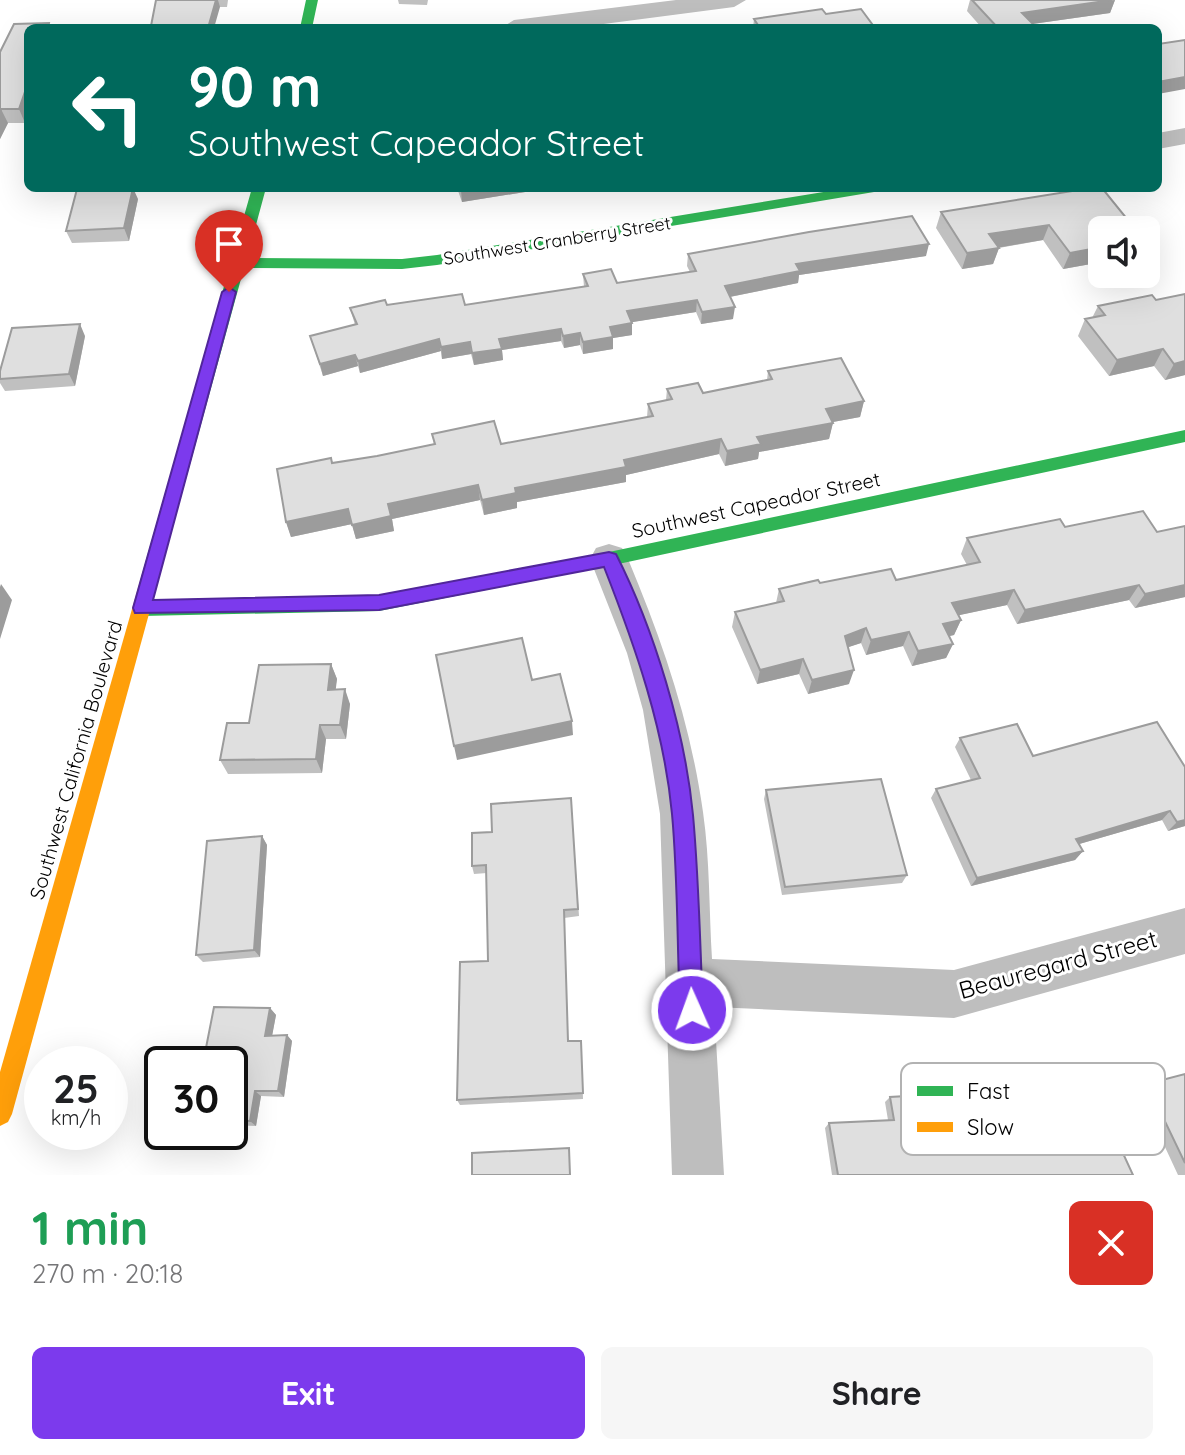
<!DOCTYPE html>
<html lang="en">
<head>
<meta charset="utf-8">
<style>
	:root { --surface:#fff; --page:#f6f6f6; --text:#202124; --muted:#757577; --accent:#7c3aed }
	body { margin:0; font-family:Quicksand,sans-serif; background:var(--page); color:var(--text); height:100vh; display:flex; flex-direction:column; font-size:30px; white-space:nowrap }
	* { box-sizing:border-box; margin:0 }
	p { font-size:26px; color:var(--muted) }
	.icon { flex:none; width:44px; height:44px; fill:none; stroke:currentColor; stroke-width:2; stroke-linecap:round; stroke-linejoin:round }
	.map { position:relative; height:1175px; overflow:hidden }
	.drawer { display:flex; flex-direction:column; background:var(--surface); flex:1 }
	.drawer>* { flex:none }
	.banner { position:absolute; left:24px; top:24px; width:1138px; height:168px; border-radius:12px; box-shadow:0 8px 32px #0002; background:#00695c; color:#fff; overflow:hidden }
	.tools { position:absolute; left:1088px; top:216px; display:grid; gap:16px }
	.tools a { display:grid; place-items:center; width:72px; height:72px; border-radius:12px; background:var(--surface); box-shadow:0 8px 32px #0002; font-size:40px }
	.speed { position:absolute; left:24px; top:1046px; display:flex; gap:16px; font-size:40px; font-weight:700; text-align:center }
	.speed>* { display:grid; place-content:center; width:104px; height:104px; border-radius:50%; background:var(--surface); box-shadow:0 8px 32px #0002; line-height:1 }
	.speed small { font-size:20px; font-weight:400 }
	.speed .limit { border:4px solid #111; border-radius:12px; background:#fff; color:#111 }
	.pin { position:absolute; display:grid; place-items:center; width:68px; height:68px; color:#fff; margin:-82px -34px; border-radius:50% 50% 50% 0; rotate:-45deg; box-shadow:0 0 8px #0007 }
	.pin .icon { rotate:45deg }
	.me { position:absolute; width:88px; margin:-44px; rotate:358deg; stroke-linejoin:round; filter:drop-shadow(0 0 6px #0008) }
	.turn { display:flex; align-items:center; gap:28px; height:168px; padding:0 32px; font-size:36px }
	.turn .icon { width:104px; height:104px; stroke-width:2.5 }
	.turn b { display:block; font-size:56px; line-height:68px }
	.round { display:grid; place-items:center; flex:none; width:84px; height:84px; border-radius:12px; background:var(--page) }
	.head { display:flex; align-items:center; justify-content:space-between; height:136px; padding:0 32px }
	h1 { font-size:48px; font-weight:800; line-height:60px; color:#1e9e55 }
	.primary-button { display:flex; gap:16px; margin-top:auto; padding:16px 32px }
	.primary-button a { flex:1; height:92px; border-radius:12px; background:var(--accent); color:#fff; font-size:32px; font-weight:800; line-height:92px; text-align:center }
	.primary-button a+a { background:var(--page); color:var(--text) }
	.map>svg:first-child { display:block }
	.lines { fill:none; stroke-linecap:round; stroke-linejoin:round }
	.street { fill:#bebebe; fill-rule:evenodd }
	.fast { fill:#30b455; fill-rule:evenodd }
	.slow { fill:#ff9f0a; fill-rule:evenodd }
	.wall { fill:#c0c0c0 }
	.shaded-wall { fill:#9c9c9c }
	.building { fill:#dfdfdf; stroke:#9c9c9c; stroke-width:2 }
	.route { fill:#7c3aed; stroke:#51269a; stroke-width:2 }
	.labels { text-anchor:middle; stroke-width:6; stroke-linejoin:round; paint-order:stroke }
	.far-street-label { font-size:18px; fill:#000; stroke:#fff }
	.street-label { font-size:20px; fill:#000; stroke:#fff }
	.near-street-label { font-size:24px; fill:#000; stroke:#fff }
	.key { fill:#fff; stroke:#b2b2b2; stroke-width:2 }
	.key-label { font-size:22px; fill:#000 }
</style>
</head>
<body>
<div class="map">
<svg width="1185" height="1175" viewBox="0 0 1185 1175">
	<rect width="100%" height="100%" fill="#fff"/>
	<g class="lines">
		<path class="street" d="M676 0H746L734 7 573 28H501L514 20Z
			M1185 128V144L1158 149V133Z
			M609 544 622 548 628 559C663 643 690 721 703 812 710 860 709 911 712 959L954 970 1185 908V954L954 1018 714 1007 724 1175H672L660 814 643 710 627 653 590 559 596 548Z"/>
		<path class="fast" d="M306 0H318L312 28H300Z
			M252 188H266L247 258 402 259 437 255 848 188H881L874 192 437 265 402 269 244 268 158 581 155 586H143L140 581Z
			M1185 430V442L609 566 379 611 142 616 136 613 133 608 136 603 142 600 379 595 609 552Z"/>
		<path class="slow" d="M149 574 155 576 158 581 12 1114 8 1122 0 1126V1072L140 581 143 576Z"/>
	</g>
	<path class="wall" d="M156 0H228L227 7H220L151 26Z
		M398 0H428L427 5 399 4Z
		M970 0H1115L1110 13 1032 24 1037 28H982L967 11Z
		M826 14 875 28H753L754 19Z
		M49 23 51 28H28V114L25 123H8L0 139V52L14 24Z
		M457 188H550L462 202Z
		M138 199 129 241 72 243 66 231Z
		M941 212 1102 230V262L1063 269 1043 240 999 248 993 264 962 269 936 228Z
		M688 254 926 256 799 275 798 283 730 297 733 319 701 324 696 312 632 322V335L613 338V349L583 354 580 345 564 348 561 341 502 350 503 360 474 365 471 354 442 359 441 351 360 373 358 366 323 376 310 336 355 325 350 308 387 305H465L584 287 583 274 617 283 690 272 687 266Z
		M1152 295 1185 375 1165 380 1154 366 1109 376 1078 336 1085 319 1092 318 1098 306Z
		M85 336 75 386 5 391 0 383V371Z
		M768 371 864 401 860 417 833 422 829 439 759 452 758 459 725 466 719 454 626 475V482L517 502V508L484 515 480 500 392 519 394 531 356 539 352 524 291 537 286 522 332 463 377 456 434 444 432 434 501 444 647 417 648 404 666 400 667 389 703 393 767 380Z
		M1185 526V597L1135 608 1129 600 1017 624 1007 605 959 615 961 620 954 635 949 636 953 644 946 658 912 666 903 646 866 655 861 643 848 647 849 684 808 694 799 674 757 684 732 627 735 612 776 603 779 589 820 583 896 580 967 565 961 554 967 538 1065 527 1157 532Z
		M331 664 337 679 335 689 350 704 346 739H326L322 773 228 774 220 760 249 723Z
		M1157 722 1185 826 1168 831 1162 820 1079 844 1083 851 1075 860 971 886 931 798 936 789 971 780 955 747 960 738 1033 756Z
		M766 790 907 875 902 883 782 895 764 799Z
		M571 798 579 916 564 918 568 1041H581L583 1099 460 1105 457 1100 488 961 487 873 474 874 472 866 492 832Z
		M262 836 267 845 260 957 203 962 196 955Z
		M270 1008 276 1015 272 1035H287L292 1041 284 1097 261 1096 256 1126 230 1125V1064L205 1053Z
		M1185 1074V1175H1178L1138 1089 1147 1084Z
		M890 1097 953 1143 1034 1120 1027 1104 1034 1098 1133 1175H832L825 1128 829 1123 888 1120 885 1102Z"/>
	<path class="shaded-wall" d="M216 0H218L220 7 214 28H208Z
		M1115 0 1110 13 1018 26 1022 13Z
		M1185 77V89L1158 94V82Z
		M28 83V114L25 123 19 109Z
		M1 109 8 123 0 139V112Z
		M133 188 138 199 129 241 124 228Z
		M472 188H550L462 202 461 190Z
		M602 188H617L602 191Z
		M1049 225 1043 240 984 250 989 234Z
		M929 244 926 256 799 275 798 283 724 298 725 286 796 264Z
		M1102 247V262L1063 269 1070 253Z
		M999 248 993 264 962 269 967 253Z
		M697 300 696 312 627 323V311Z
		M735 307 733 319 701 324 702 312Z
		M632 323V335L613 338V349L583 354V342L610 327Z
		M80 324 85 336 75 386 69 374Z
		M561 329V341L502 350 503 360 474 365 472 353 499 339Z
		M580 333V345L564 348 563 336Z
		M439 339 441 351 360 373 358 361Z
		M470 342 471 354 442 359 441 347Z
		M1163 349 1154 366 1109 376 1117 360Z
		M355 355 358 366 323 376 320 364Z
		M1185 361V375L1165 380 1174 364Z
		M864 401 860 417 822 424 826 409Z
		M833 423 829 439 759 452 758 459 725 466 727 451 757 437Z
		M721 439 719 454 626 475V482L517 502V508L484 515 482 500 515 488 624 460Z
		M478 485 480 500 392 519 394 531 356 539 352 525 388 504Z
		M348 509 352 524 291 537 286 522Z
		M1 584 12 600 0 639V587Z
		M1139 585 1129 600 1017 624 1025 610Z
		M1185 585V597L1135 608 1145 594Z
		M1014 590 1007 605 946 618 952 603Z
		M961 620 954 635 937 639 943 624Z
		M866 628 861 643 840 650 845 636Z
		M909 632 903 646 866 655 871 640Z
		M953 644 946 658 912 666 918 651Z
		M803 659 799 674 757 684 760 670Z
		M331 664 337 679 334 704 328 690Z
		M854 670 849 684 808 694 812 680Z
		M345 689 350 704 346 739 340 725Z
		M572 721 573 735 457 760 454 746Z
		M320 725 326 739 322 773 316 759Z
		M1170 811 1162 820 1069 847 1076 839Z
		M1185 820V826L1168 831 1177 822Z
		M262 836 267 845 260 957 254 950Z
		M1083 851 1075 860 971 886 977 878Z
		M270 1008 276 1015 271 1042 265 1036Z
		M287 1035 292 1041 284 1097 278 1091Z
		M255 1091 261 1096 256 1126 250 1121Z"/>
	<path class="building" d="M156 0H216L208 28H143V26H151Z
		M972 0H1112L1022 13 1037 28H998Z
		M822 9 826 14 861 9 875 28H760L754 19Z
		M49 23 48 28H28V83L19 109H1L0 112V52L14 24Z
		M1185 40V77L1158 82V44Z
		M103 188H133L124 228 66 231 77 189Z
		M1091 188H1102L1136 230H1102V247L1070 253 1049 225 989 234 999 248 967 253 941 212Z
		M912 216 929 244 796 264 800 271 725 286 735 307 702 312 697 300 627 311 632 323 610 327 613 337 583 342 580 333 563 336 561 329 499 339 502 349 472 353 470 342 441 347 439 339 358 361 355 355 320 364 310 336 357 324 350 308 385 300 387 305 462 294 465 305 588 286 583 274 611 269 617 283 696 271 688 254 809 232Z
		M1185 294V361L1174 364 1163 349 1117 360 1085 319 1105 315 1098 306 1152 295 1156 300Z
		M80 324 69 374 0 379V371L12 328Z
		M841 358 864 401 826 409 833 423 757 437 761 444 727 451 721 439 624 460 626 467 515 488 516 493 482 500 478 485 388 504 391 516 352 525 348 509 286 522 277 469 331 458 332 463 377 456 435 444 432 434 494 421 501 444 653 416 648 404 672 399 667 389 698 383 703 393 772 379 768 371Z
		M1143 511 1157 532 1185 526V585L1145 594 1139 585 1025 610 1014 590 952 603 961 620 943 624 953 644 918 651 909 632 871 640 866 628 845 636 854 670 812 680 803 659 760 670 735 612 784 601 779 589 818 580 820 583 891 569 896 580 980 562 967 538 1060 519 1065 527Z
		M522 638 532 680 560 674 572 721 454 746 436 655Z
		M331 664 328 690 345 689 340 725H320L316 759 220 760 227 723H249L259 665Z
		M1157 722 1185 767V820L1177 822 1170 811 1076 839 1083 851 977 878 936 789 980 778 960 738 1017 724 1033 756Z
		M881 779 907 875 785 887 766 790Z
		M571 798 578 909 564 910 568 1041H581L583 1093 457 1100 460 962 488 961 486 865 472 866V833L492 832 491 804Z
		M262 836 254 950 196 955 207 841Z
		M214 1007 270 1008 265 1036 287 1035 278 1091H255L250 1121 230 1120V1064H177L179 1052 205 1053Z
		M1185 1074V1163L1147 1084Z
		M1091 1084 1133 1175H838L829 1123 894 1120 890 1097 942 1094 953 1143 1043 1118 1034 1098Z
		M569 1148 570 1175H472V1153Z"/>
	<path class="route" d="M229 287 236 292 153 600 379 595 609 552 616 554C654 629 685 731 693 815 699 880 700 945 703 1010L700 1018 692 1021 684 1018 680 1010C677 945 678 879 672 814 664 728 635 646 604 567L379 610 135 613 133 608 222 292Z"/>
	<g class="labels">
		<g class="far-street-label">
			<text transform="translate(557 241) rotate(-9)" y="6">Southwest Cranberry Street</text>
		</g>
		<g class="street-label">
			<text transform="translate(756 505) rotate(-12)" y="7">Southwest Capeador Street</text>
			<text transform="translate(76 760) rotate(-74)" y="7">Southwest California Boulevard</text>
		</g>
		<g class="near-street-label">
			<text transform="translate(1058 965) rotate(-15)" y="8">Beauregard Street</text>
		</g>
	</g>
	<rect x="901" y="1063" width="264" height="92" rx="12" class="key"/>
	<rect x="917" y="1086" width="36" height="10" fill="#30b455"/>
	<rect x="917" y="1122" width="36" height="10" fill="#ff9f0a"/>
	<g class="key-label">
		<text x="967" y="1099">Fast</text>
		<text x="967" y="1135">Slow</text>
	</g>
</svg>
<div class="tools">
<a><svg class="icon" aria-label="sound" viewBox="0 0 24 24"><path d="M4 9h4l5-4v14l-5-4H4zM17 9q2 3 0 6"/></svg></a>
</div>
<div class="speed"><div>25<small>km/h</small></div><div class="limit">30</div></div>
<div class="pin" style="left:229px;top:292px;background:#d93025"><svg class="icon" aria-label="arrive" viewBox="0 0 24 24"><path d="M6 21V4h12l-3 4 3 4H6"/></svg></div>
<svg class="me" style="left:692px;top:1010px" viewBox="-20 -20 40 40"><circle r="17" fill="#7c3aed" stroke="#fff" stroke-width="3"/><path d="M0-11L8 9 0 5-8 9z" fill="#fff"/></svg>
<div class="banner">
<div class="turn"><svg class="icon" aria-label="left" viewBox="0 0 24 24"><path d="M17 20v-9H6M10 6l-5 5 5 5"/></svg><div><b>90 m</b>Southwest Capeador Street</div></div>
</div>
</div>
<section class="drawer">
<div class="head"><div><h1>1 min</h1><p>270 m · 20:18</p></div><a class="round" style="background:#d93025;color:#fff"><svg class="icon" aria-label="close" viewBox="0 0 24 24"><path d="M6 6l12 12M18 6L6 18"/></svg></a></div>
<div class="primary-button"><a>Exit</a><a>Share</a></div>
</section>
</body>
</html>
